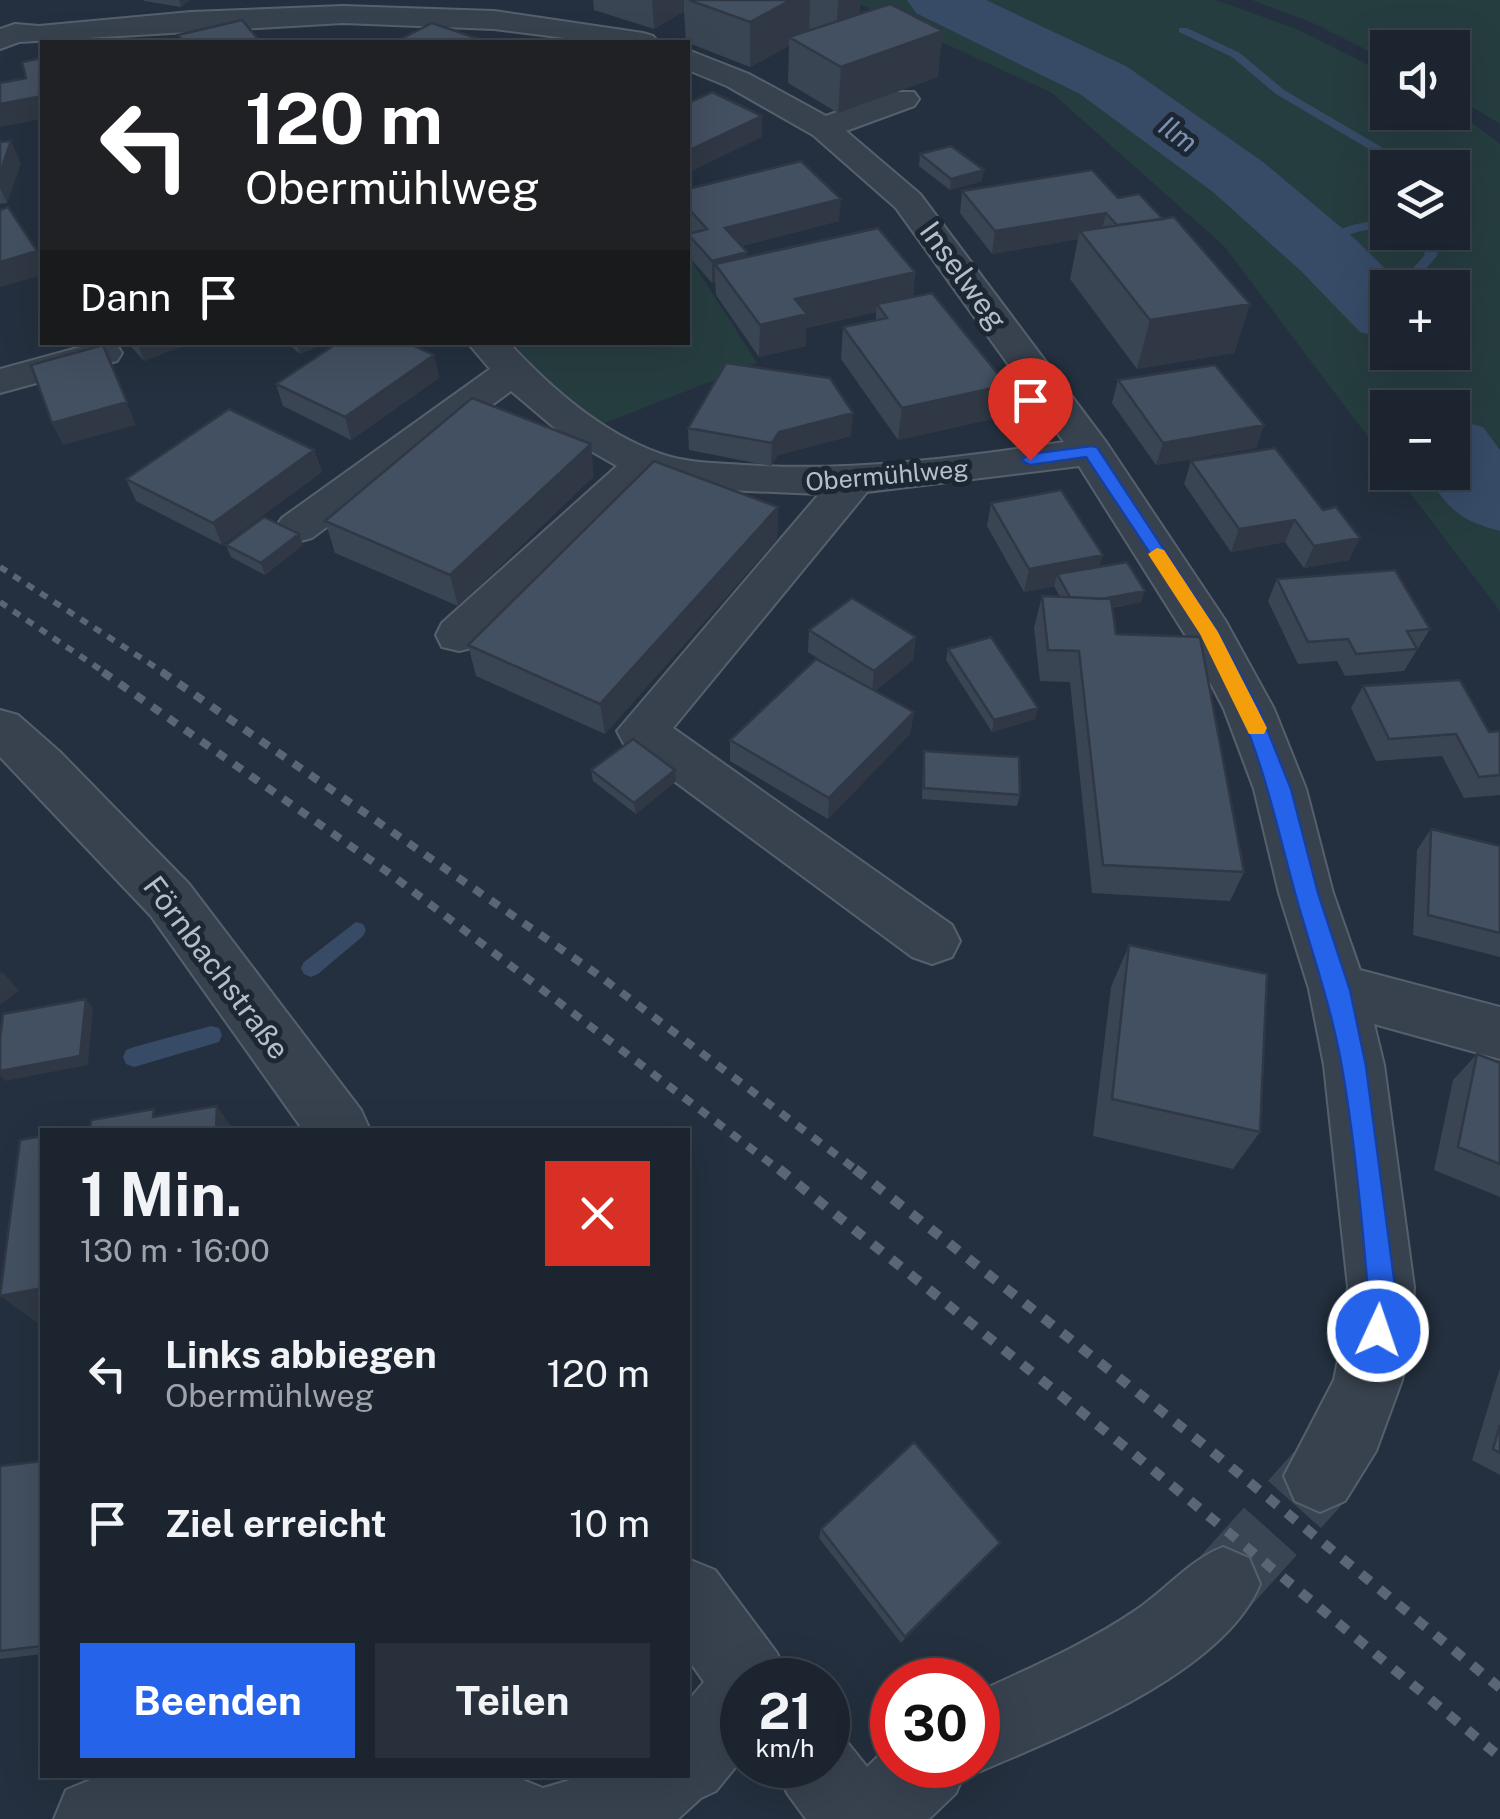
<!DOCTYPE html>
<html lang="de">
<head>
<meta charset="utf-8">
<style>
	:root { --surface:#1b242f; --page:#28303b; --text:#f1f3f6; --muted:#a0a4aa; --line:#39414b; --accent:#2563eb }
	body { margin:0; font-family:"Public Sans",sans-serif; background:var(--page); color:var(--text); height:100vh; display:flex; flex-direction:column; font-size:38px; white-space:nowrap }
	* { box-sizing:border-box; margin:0 }
	p { font-size:32px; color:var(--muted) }
	.icon { flex:none; width:55px; height:55px; fill:none; stroke:currentColor; stroke-width:2; stroke-linecap:round; stroke-linejoin:round }
	.map { position:relative; flex:1; overflow:hidden }
	.sheet { position:absolute; left:40px; top:1128px; width:650px; height:650px; display:flex; flex-direction:column; background:var(--surface); border-radius:0px; box-shadow:0 10px 40px #0002,0 0 0 2px var(--line) }
	.sheet>* { flex:none }
	.guide { position:absolute; left:40px; top:40px; width:650px; height:305px; border-radius:0px; box-shadow:0 10px 40px #0002,0 0 0 2px var(--line); background:#202124; color:#fff; overflow:hidden }
	.controls { position:absolute; left:1370px; top:30px; display:grid; gap:20px }
	.controls a { display:grid; place-items:center; width:100px; height:100px; border-radius:0px; background:var(--surface); box-shadow:0 10px 40px #0002,0 0 0 2px var(--line); font-size:50px }
	.speed { position:absolute; left:720px; top:1658px; display:flex; gap:20px; font-size:50px; font-weight:700; text-align:center }
	.speed>* { display:grid; place-content:center; width:130px; height:130px; border-radius:50%; background:var(--surface); box-shadow:0 10px 40px #0002,0 0 0 2px var(--line); line-height:1 }
	.speed small { font-size:25px; font-weight:400 }
	.speed .limit { border:15px solid #d22; background:#fff; color:#111 }
	.pin { position:absolute; display:grid; place-items:center; width:85px; height:85px; color:#fff; margin:-102px -42px; border-radius:50% 50% 50% 0; rotate:-45deg; box-shadow:0 0 10px #0007 }
	.pin .icon { rotate:45deg }
	.me { position:absolute; width:110px; margin:-55px; rotate:3deg; stroke-linejoin:round; filter:drop-shadow(0 0 8px #0008) }
	.turn { display:flex; align-items:center; gap:35px; height:210px; padding:0 40px; font-size:45px }
	.turn .icon { width:130px; height:130px; stroke-width:2.5 }
	.turn b { display:block; font-size:70px; line-height:85px }
	.then { display:flex; align-items:center; height:95px; padding:0 40px; background:#0003; gap:20px; font-size:38px }
	.round { display:grid; place-items:center; flex:none; width:105px; height:105px; border-radius:0px; background:var(--page) }
	.overview { display:flex; align-items:center; justify-content:space-between; height:170px; padding:0 40px }
	h1 { font-size:60px; font-weight:700; line-height:75px }
	.primary-button { display:flex; gap:20px; margin-top:auto; padding:20px 40px }
	.primary-button a { flex:1; height:115px; border-radius:0px; background:var(--accent); color:#fff; font-size:40px; font-weight:700; line-height:115px; text-align:center }
	.primary-button a+a { background:var(--page); color:var(--text) }
	ul { padding:0; list-style:none }
	li { display:flex; align-items:center; gap:30px; height:150px; padding:0 40px }
	li div { flex:1 }
	li b { display:block; font-size:38px }
	li em { font-style:normal }
	.map>svg:first-child { display:block }
	.green { fill:#263d40; fill-rule:evenodd }
	.lines { fill:none; stroke-linecap:round; stroke-linejoin:round }
	.stream { fill:#374b67; fill-rule:evenodd }
	.river { fill:#374b67; fill-rule:evenodd }
	.minor-tunnel { stroke:#3a4554; stroke-width:71; stroke-dasharray:71 36; stroke-linecap:butt }
	.minor-casing { stroke:#56606d; stroke-width:4 }
	.minor { fill:#38424f; fill-rule:evenodd }
	.rail-far2 { stroke:#5a6676; stroke-width:6; stroke-dasharray:8 8; stroke-linecap:butt }
	.rail-far1 { stroke:#5a6676; stroke-width:8; stroke-dasharray:10 10; stroke-linecap:butt }
	.rail { stroke:#5a6676; stroke-width:10; stroke-dasharray:12 12; stroke-linecap:butt }
	.wall { fill:#3a4553 }
	.shaded-wall { fill:#2f3844 }
	.building { fill:#435061; stroke:#2f3844; stroke-width:2.5 }
	.route { fill:#2563eb; stroke:#184099; stroke-width:2.5 }
	.slow { fill:#f59e0b }
	.labels { text-anchor:middle; stroke-width:10; stroke-linejoin:round; paint-order:stroke }
	.far-street-label { font-size:25px; fill:#b4bdca; stroke:#1d2734 }
	.far-water-label { font-size:28px; font-style:italic; fill:#7b93b2; stroke:#1d2734 }
	.street-label { font-size:30px; fill:#b4bdca; stroke:#1d2734 }
</style>
</head>
<body>
<div class="map">
<svg width="1500" height="1819" viewBox="0 0 1500 1819">
	<rect width="100%" height="100%" fill="#24303f"/>
	<path class="green" d="M851 0H1216L1299 30 1387 74 1388 112H1452L1453 109 1500 144V611L1395 473 1452 472V408H1388L1387 462 1224 246 1052 93ZM1388 168H1452V232H1388ZM1388 288H1452V352H1388Z
		M1252 0H1500V124L1453 95 1452 48H1388L1387 60 1311 22Z
		M688 255 757 363 585 431 486 343 688 342Z"/>
	<g class="lines">
		<path class="stream" d="M1179 28H1187L1240 53 1284 90 1417 168H1401L1276 94 1232 57 1179 32Z
			M1388 218V226C1361 232 1341 229 1333 258L1322 255C1324 224 1362 224 1388 218Z
			M1429 232H1441L1437 256 1409 288H1395L1424 256Z
			M1388 300V313H1378V307Z
			M356 922 363 924 366 930 363 936 318 974 311 977 304 974 301 968 304 962Z
			M211 1026 219 1028 222 1035 219 1042 134 1067 126 1064 123 1057 126 1050 134 1047Z"/>
		<path class="river" d="M907 0H986L1126 66 1263 162 1355 239 1405 288H1388V339L1360 332 1301 271 1213 192 1080 94 916 13Z
			M1452 419 1483 427 1500 450V531C1458 520 1448 509 1425 472H1452Z"/>
		<path class="minor-tunnel" d="M1223 1584 1320 1476"/>
		<defs>
			<path id="minor" d="M343 6 494 11 643 33 653 36 658 42H597L494 29 343 23 19 42 0 49V29L15 24 39 26 191 12Z
				M688 50 749 74 826 116 892 92H914L919 99 914 106 846 131 920 194 1106 442 1225 620 1274 709 1306 789 1333 893 1360 970 1500 1007V1059L1374 1024 1384 1065 1414 1287 1412 1331 1402 1380 1376 1451 1345 1501 1320 1512 1295 1501 1284 1476 1334 1380 1344 1331 1348 1287 1324 1065 1309 989 1279 893 1254 789 1224 709 1186 636 1079 466 867 492 673 728 952 925 960 941 952 957 932 964 912 957 624 744 617 731 819 494 726 490 653 479 476 647 459 651 442 647 436 635 442 623 617 466 563 435 511 391 312 538 297 542 282 538 275 528 282 518 490 369 467 342H508C551 388 600 432 661 454 686 463 717 463 744 465 851 472 958 458 1064 442L896 208 813 135 727 86 688 70Z
				M99 342 117 345 122 353 117 361 0 393V369Z
				M0 710 18 715 60 752 189 884 361 1110 370 1130H303L151 916 0 757Z
				M1223 1547 1249 1558 1260 1584C1224 1673 1063 1736 978 1772L967 1767 956 1793 929 1819H806L787 1793 775 1765H828V1730L843 1737 867 1767 892 1743V1765H978V1692C1032 1667 1086 1644 1136 1610 1167 1589 1188 1561 1223 1547Z
				M688 1559 715 1570 777 1653 789 1680H742V1759L716 1791 701 1798 678 1819H54L66 1790 95 1778 445 1775 518 1778 543 1788 587 1775H688V1701L704 1682 688 1659Z"/>
		</defs>
		<use href="#minor" class="minor-casing"/>
		<use href="#minor" class="minor"/>
		<path class="rail-far2" d="M0 567 166 674
			M0 602 107 674"/>
		<path class="rail-far1" d="M103 672 389 873 782 1172
			M162 672 597 974 859 1172"/>
		<path class="rail" d="M779 1169 1135 1455 1500 1757
			M855 1169 1204 1445 1500 1688"/>
	</g>
	<path class="wall" d="M143 0H190L181 7 144 1Z
		M593 0H860L859 14 938 77 838 113 788 83 789 46 750 67 686 42 684 11 654 29 594 10Z
		M0 142 21 163 7 203 0 204Z
		M920 154 982 181 950 190 919 166Z
		M688 189 839 221 742 246 747 252V257L915 272 913 297 1007 385 1001 417 898 440 841 359 843 327 876 320V312L806 328V346L759 357 716 295 715 282 712 283 689 257 688 234 691 233 688 229Z
		M962 191 1118 198 1250 304 1234 353 1137 369 1070 279 1078 239 992 254 960 213Z
		M127 342H193L144 361Z
		M286 342H327L300 354Z
		M434 355 439 378 351 440 283 406 276 384Z
		M1118 380 1264 425 1256 448 1156 465 1112 403Z
		M688 428 851 436 778 455 771 466 689 450Z
		M314 450 322 472 222 545 136 501 126 479Z
		M1191 461 1323 510 1349 560 1304 568 1285 542 1231 552 1184 484Z
		M594 476 458 606 335 553 325 521Z
		M991 503 1099 567 1145 591 1141 602 1112 608 1116 634 1244 872 1230 901 1092 893 1070 682 1040 681 1034 628 1042 596 1060 597 1054 586 1024 592 987 526Z
		M778 507 777 539 605 734 476 676 468 645Z
		M226 545H303L265 575 231 557Z
		M1277 579 1430 629 1404 671 1345 676 1337 661 1298 664 1268 601Z
		M809 630 916 637 913 660 875 691 914 712 910 734 828 819 730 761V740L831 667 808 652Z
		M948 649 1038 708 1035 719 992 732 946 660Z
		M1363 686 1489 732 1500 731V795L1464 798 1442 756 1376 761 1351 708Z
		M924 751 1020 795 1017 806 922 799 923 762Z
		M591 770 676 781 636 814 593 781Z
		M1431 829 1500 846V957L1413 935 1417 850Z
		M1129 945 1260 1132 1233 1169 1093 1136 1111 987Z
		M1477 1054 1500 1063V1197L1434 1170 1453 1080Z
		M1500 1368V1475L1472 1460Z
		M42 1461V1654L0 1659V1466Z
		M821 1529 992 1551 901 1643 819 1538Z"/>
	<path class="shaded-wall" d="M179 0H190L181 7Z
		M652 0H684V11L654 29Z
		M791 0H810L809 35 789 37V46L750 67V22Z
		M838 0H860L858 32 836 44Z
		M943 31 938 77 838 113 841 67Z
		M42 96V119L0 127V104Z
		M762 116V137L688 173V151Z
		M11 141 21 163 7 203 0 188V173Z
		M984 170 982 181 950 190 951 179Z
		M841 199 839 221 726 250 725 228Z
		M1106 213 1101 235 1080 231 1078 239 992 254 995 231Z
		M37 251 42 264V275L0 287V262Z
		M747 252V274L715 264V282L712 283V261Z
		M915 272 912 303 877 304 876 312 806 328V346L759 357 760 325 795 299Z
		M1250 304 1234 353 1137 369 1150 320Z
		M137 342H193L144 361Z
		M296 342H327L300 354Z
		M103 345 136 425 63 445 52 423Z
		M434 355 439 378 351 440 345 417Z
		M1007 385 1001 417 898 440 902 408Z
		M853 413 851 436 778 455 771 466 772 443 779 432Z
		M1264 425 1256 448 1156 465 1163 443Z
		M591 444 594 476 458 606 450 575Z
		M314 450 322 472 222 545 213 523Z
		M778 507 777 539 605 734 600 704Z
		M1295 520 1285 542 1231 552 1239 529Z
		M299 534 303 545 265 575 261 563Z
		M1360 538 1349 560 1304 568 1314 546Z
		M1103 555 1096 577 1057 574 1054 586 1024 592 1029 569Z
		M1145 591 1141 602 1071 615 1074 604Z
		M916 637 913 660 872 693 874 671Z
		M1038 708 1035 719 992 732 994 720Z
		M914 712 910 734 828 819 829 798Z
		M675 770 676 781 636 814 634 803Z
		M2 971 19 991 0 1005V973Z
		M86 999 93 1009 88 1065 5 1081 0 1075V1071Z
		M217 1106 234 1130H216Z
		M42 1288V1326L0 1296Z"/>
	<path class="building" d="M689 0H791L750 22Z
		M890 4 943 31 841 67 789 37Z
		M242 20 259 40 247 42H184L178 35Z
		M432 23 485 41 482 42H395Z
		M42 58V96L0 104V83L26 78 22 62Z
		M712 92 762 116 688 151V103Z
		M11 141 0 173V142Z
		M951 146 984 170 951 179 920 154Z
		M801 161 841 199 725 228 747 252 712 261 688 234 707 229 688 208V189Z
		M1092 170 1118 198 1139 194 1163 219 1117 225 1106 213 995 231 962 191Z
		M8 207 37 251 0 262V210Z
		M1174 217 1250 304 1150 320 1080 231Z
		M878 228 915 272 795 299 807 314 760 325 715 264Z
		M932 293 1007 385 902 408 843 327 887 318 877 304Z
		M339 342H406L434 355 345 417 276 384Z
		M103 345 127 402 52 423 31 365Z
		M726 363 830 378 853 413 779 432 772 443 688 428Z
		M1215 365 1264 425 1163 443 1118 380Z
		M472 398 591 444 450 575 325 521Z
		M229 409 314 450 213 523 126 479Z
		M1275 448 1323 510 1336 507 1360 538 1314 546 1295 520 1239 529 1191 461Z
		M654 461 778 507 600 704 468 645Z
		M1061 490 1103 555 1029 569 991 503Z
		M264 517 299 534 261 563 226 545Z
		M1127 562 1145 591 1102 599 1070 597 1057 574Z
		M1395 570 1430 629 1407 631 1417 649 1356 654 1348 639 1308 642 1277 579Z
		M1042 596 1111 599 1116 634 1200 637 1244 872 1103 865 1079 651 1048 650Z
		M852 598 916 637 874 671 809 630Z
		M991 637 1038 708 994 720 948 649Z
		M816 659 914 712 829 798 730 740Z
		M1460 680 1489 732 1500 731V775L1479 777 1456 734 1389 739 1363 686Z
		M633 739 675 770 634 803 591 770Z
		M924 751 1019 757 1020 795 924 788Z
		M1431 829 1500 846V933L1428 915Z
		M1129 945 1267 974 1260 1132 1112 1099Z
		M86 999 80 1056 0 1071V1039L3 1014Z
		M1477 1054 1500 1063V1164L1458 1147Z
		M217 1106 216 1130H76L90 1128 91 1120 154 1109 153 1117Z
		M42 1136V1288L0 1296 20 1140Z
		M1500 1425V1453L1493 1449Z
		M914 1442 1000 1543 905 1637 821 1529Z
		M42 1461V1646L0 1651V1466Z"/>
	<path class="route" d="M1091 446 1097 447 1218 632 1259 709 1291 789 1318 893 1350 990 1366 1066 1395 1286 1388 1341 1378 1345 1368 1341C1361 1322 1368 1301 1367 1281 1361 1208 1354 1134 1341 1062 1330 1003 1311 950 1295 893 1278 831 1265 770 1240 711 1201 621 1139 539 1086 457L1030 465 1021 460 1030 454Z"/>
	<path class="slow" d="M1157 548 1164 550 1218 632 1267 728 1264 734H1249L1200 634 1148 554Z"/>
	<g class="labels">
		<g class="far-street-label">
			<text transform="translate(887 475) rotate(-5)" y="9">Obermühlweg</text>
		</g>
		<g class="far-water-label">
			<text transform="translate(1178 134) rotate(36)" y="10">Ilm</text>
		</g>
		<g class="street-label">
			<text transform="translate(963 276) rotate(54)" y="10">Inselweg</text>
			<text transform="translate(216 968) rotate(53)" y="10">Förnbachstraße</text>
		</g>
	</g>
</svg>
<div class="controls">
<a><svg class="icon" aria-label="sound" viewBox="0 0 24 24"><path d="M4 9h4l5-4v14l-5-4H4zM17 9q2 3 0 6"/></svg></a>
<a><svg class="icon" aria-label="layers" viewBox="0 0 24 24"><path d="M12 4l9 5-9 5-9-5zM3 14l9 5 9-5"/></svg></a>
<a>+</a>
<a>−</a>
</div>
<div class="speed"><div>21<small>km/h</small></div><div class="limit">30</div></div>
<div class="pin" style="left:1030px;top:460px;background:#d93025"><svg class="icon" aria-label="arrive" viewBox="0 0 24 24"><path d="M6 21V4h12l-3 4 3 4H6"/></svg></div>
<svg class="me" style="left:1378px;top:1331px" viewBox="-20 -20 40 40"><circle r="17" fill="#2563eb" stroke="#fff" stroke-width="3"/><path d="M0-11L8 9 0 5-8 9z" fill="#fff"/></svg>
<div class="guide">
<div class="turn"><svg class="icon" aria-label="left" viewBox="0 0 24 24"><path d="M17 20v-9H6M10 6l-5 5 5 5"/></svg><div><b>120 m</b>Obermühlweg</div></div>
<div class="then">Dann<svg class="icon" aria-label="arrive" viewBox="0 0 24 24"><path d="M6 21V4h12l-3 4 3 4H6"/></svg></div>
</div>
<section class="sheet">
<div class="overview"><div><h1>1 Min.</h1><p>130 m · 16:00</p></div><a class="round" style="background:#d93025;color:#fff"><svg class="icon" aria-label="close" viewBox="0 0 24 24"><path d="M6 6l12 12M18 6L6 18"/></svg></a></div>
<ul>
<li><svg class="icon" aria-label="left" viewBox="0 0 24 24"><path d="M17 20v-9H6M10 6l-5 5 5 5"/></svg><div><b>Links abbiegen</b><p>Obermühlweg</p></div><em>120 m</em></li>
<li><svg class="icon" aria-label="arrive" viewBox="0 0 24 24"><path d="M6 21V4h12l-3 4 3 4H6"/></svg><div><b>Ziel erreicht</b></div><em>10 m</em></li>
</ul>
<div class="primary-button"><a>Beenden</a><a>Teilen</a></div>
</section>
</div>
</body>
</html>
